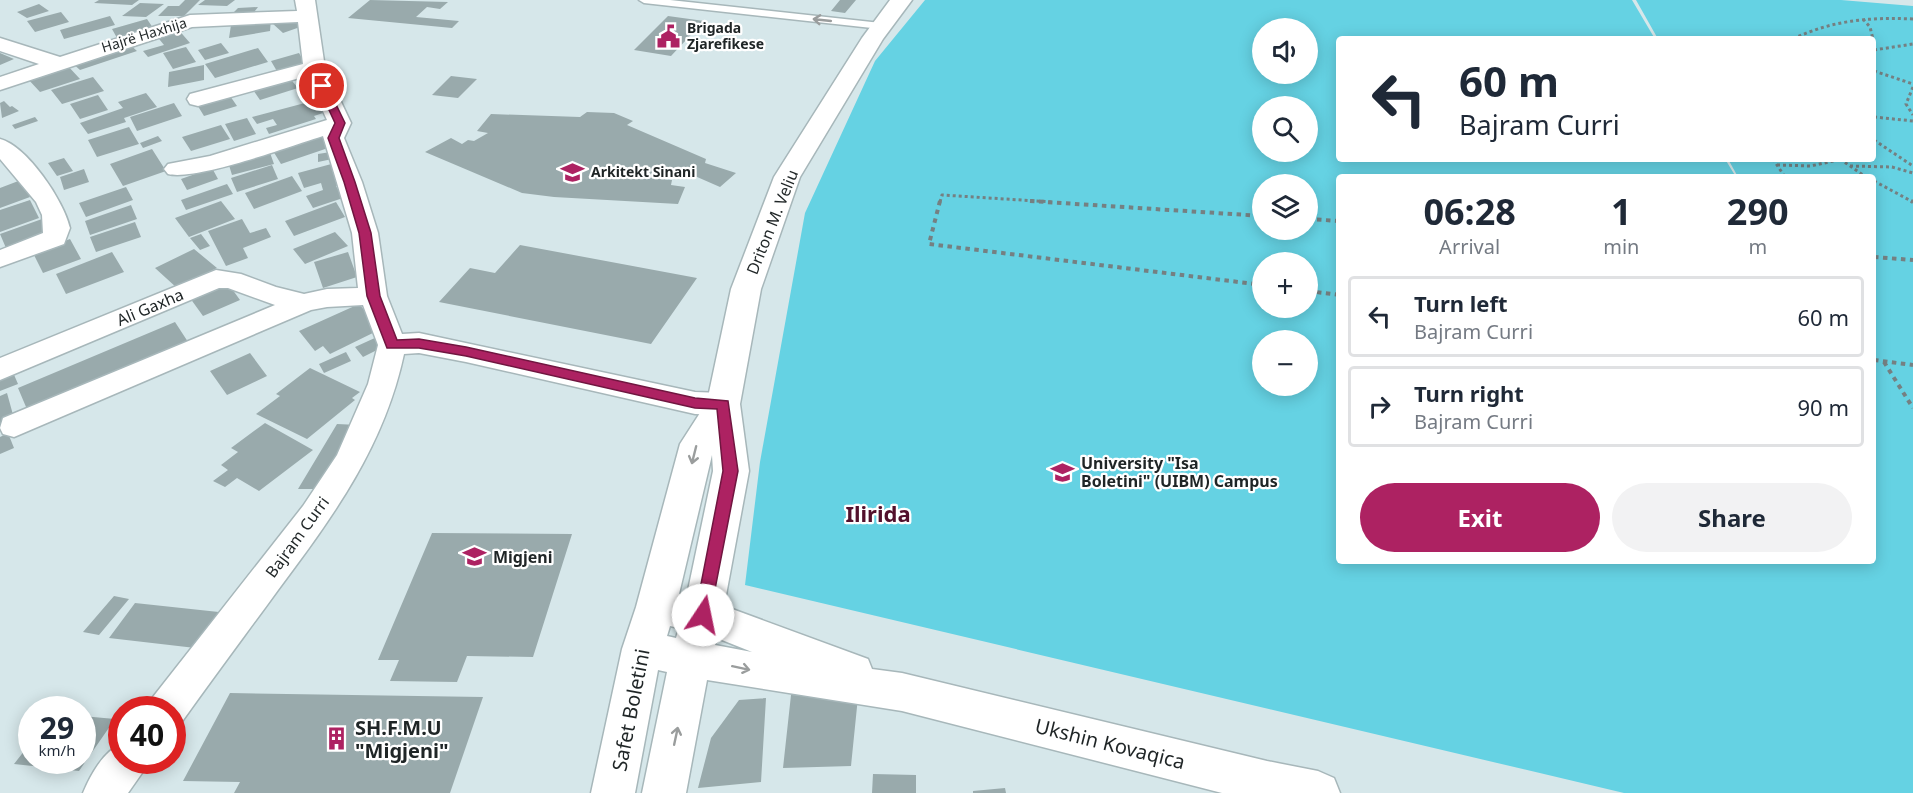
<!DOCTYPE html>
<html lang="en">
<head>
<meta charset="utf-8">
<style>
	:root { --surface:#fff; --page:#f2f2f3; --text:#1f2937; --muted:#747a83; --line:#e0e1e3; --accent:#ad2262 }
	body { margin:0; font-family:"Noto Sans",sans-serif; background:var(--page); color:var(--text); height:100vh; display:flex; flex-direction:column; font-size:22px; white-space:nowrap }
	* { box-sizing:border-box; margin:0 }
	p { font-size:20px; color:var(--muted) }
	.icon { flex:none; width:33px; height:33px; fill:none; stroke:currentColor; stroke-width:2; stroke-linecap:round; stroke-linejoin:round }
	.map { position:relative; flex:1; overflow:hidden }
	.side { position:absolute; left:1336px; top:174px; width:540px; height:390px; display:flex; flex-direction:column; background:var(--surface); border-radius:6px; box-shadow:0 3px 15px #0003 }
	.side>* { flex:none }
	.guide { position:absolute; left:1336px; top:36px; width:540px; height:126px; border-radius:6px; box-shadow:0 3px 15px #0003; background:#fff; color:var(--text); overflow:hidden }
	.tools { position:absolute; left:1252px; top:18px; display:grid; gap:12px }
	.tools a { display:grid; place-items:center; width:66px; height:66px; border-radius:50%; background:var(--surface); box-shadow:0 3px 15px #0003; font-size:30px }
	.speed { position:absolute; left:18px; top:696px; display:flex; gap:12px; font-size:30px; font-weight:700; text-align:center }
	.speed>* { display:grid; place-content:center; width:78px; height:78px; border-radius:50%; background:var(--surface); box-shadow:0 3px 15px #0003; line-height:1 }
	.speed small { font-size:15px; font-weight:400 }
	.speed .limit { border:9px solid #d22; background:#fff; color:#111 }
	.pin { position:absolute; display:grid; place-items:center; width:51px; height:51px; color:#fff; margin:-26px; border:3px solid #fff; border-radius:50%; box-shadow:0 2px 6px #0007 }
	.me { position:absolute; width:66px; margin:-33px; rotate:11deg; stroke-linejoin:round; filter:drop-shadow(0 0 4px #0008) }
	.turn { display:flex; align-items:center; gap:21px; height:126px; padding:0 24px; font-size:27px }
	.turn .icon { width:78px; height:78px; stroke-width:2.5 }
	.turn b { display:block; font-size:42px; line-height:51px }
	.eta { display:flex; justify-content:space-evenly; align-items:center; height:102px; text-align:center }
	.eta b { font-size:36px; font-weight:700; line-height:42px }
	.action { display:flex; gap:12px; margin-top:auto; padding:12px 24px }
	.action a { flex:1; height:69px; border-radius:36px; background:var(--accent); color:#fff; font-size:24px; font-weight:700; line-height:69px; text-align:center }
	.action a+a { background:var(--page); color:var(--text) }
	ul { padding:0; list-style:none }
	li { display:flex; align-items:center; gap:18px; height:81px; margin:0 12px 9px; padding:0 12px; border:3px solid var(--line); border-radius:6px }
	li div { flex:1 }
	li b { display:block; font-size:22px }
	li em { font-style:normal }
	.map>svg:first-child { display:block }
	.green { fill:#65d2e3; fill-rule:evenodd }
	.building { fill:#99aaac }
	.lines { fill:none; stroke-linecap:round; stroke-linejoin:round }
	.lane-casing { stroke:#a7b7ba; stroke-width:3 }
	.street-casing { stroke:#a7b7ba; stroke-width:3 }
	.secondary-casing { stroke:#a7b7ba; stroke-width:3 }
	.path-far1 { stroke:#758082; stroke-width:3; stroke-dasharray:3 3; stroke-linecap:butt }
	.path { stroke:#758082; stroke-width:4; stroke-dasharray:4.5 4.5; stroke-linecap:butt }
	.lane { fill:#fff; fill-rule:evenodd }
	.street { fill:#fff; fill-rule:evenodd }
	.secondary { fill:#fff; fill-rule:evenodd }
	.oneway { stroke:#9a9d9d }
	.route { fill:#ad2262; stroke:#701640; stroke-width:1.5 }
	.labels { text-anchor:middle; stroke-width:4.5; stroke-linejoin:round; paint-order:stroke }
	.far-poi-label { font-size:14px; font-weight:bold; fill:#1f2526; stroke:#fff; text-anchor:start }
	.far-street-label { font-size:14px; fill:#1f2526; stroke:#fff }
	.street-label { font-size:16px; fill:#1f2526; stroke:#fff }
	.poi-label { font-size:16px; font-weight:bold; fill:#1f2526; stroke:#fff; text-anchor:start }
	.near-street-label { font-size:20px; fill:#1f2526; stroke:#fff }
	.near-poi-label { font-size:20px; font-weight:bold; fill:#1f2526; stroke:#fff; text-anchor:start }
	.district-label { font-size:22px; font-weight:bold; fill:#52102c; stroke:#fff }
</style>
</head>
<body>
<div class="map">
<svg width="1913" height="793" viewBox="0 0 1913 793">
	<rect width="100%" height="100%" fill="#d6e7ea"/>
	<path class="green" d="M925 0H1632L1655 39H1340V159H1725L1736 177H1340V561H1874V177H1738L1728 159H1874V39H1658L1636 0H1841L1913 6V793H1624L745 585 760 462 805 213 875 61ZM1263 28H1308V74H1263ZM1263 106H1308V152H1263ZM1263 184H1308V230H1263ZM1263 262H1308V308H1263ZM1263 340H1308V386H1263Z"/>
	<path class="building" d="M99 0H139L132 5 94 3Z
		M185 0H200L184 16H158L168 6H179Z
		M205 0H235L227 6 198 5Z
		M370 0 448 2 440 9 427 7 416 17 459 21 452 28 348 18Z
		M840 0H856L845 13 831 11Z
		M140 3 164 4 146 17 122 16Z
		M39 4 49 11 27 18 17 12Z
		M258 7 252 15H231L238 8Z
		M61 12 69 22 35 32 27 21Z
		M110 16 115 25 64 39 60 30Z
		M668 16 704 21 671 56 634 50Z
		M293 17 303 26 283 33 272 23Z
		M147 19 153 28 117 38 112 29Z
		M271 19 270 31 229 38 231 25Z
		M177 28 190 43 148 57 143 51 164 45 155 34Z
		M127 42 137 51 80 70 71 62Z
		M221 43 229 53 205 60 198 50Z
		M186 47 196 62 173 69 163 53Z
		M258 48 268 62 215 78 205 64Z
		M0 53 14 59 0 65Z
		M299 53 306 65 278 73 271 61Z
		M67 65 80 79 40 92 27 78Z
		M204 65V80L168 87 169 72Z
		M288 76 298 88 260 100 251 87Z
		M451 76 477 79 458 98 432 95Z
		M93 77 104 91 62 104 51 90Z
		M146 93 157 107 124 118 126 122 88 134 80 123 123 108 118 102Z
		M228 93 237 106 204 116 196 103Z
		M98 95 108 110 80 119 70 104Z
		M320 99 329 111 314 116 316 119 269 134 266 128 277 125 273 119 257 124 252 117Z
		M4 101 10 107 12 106 19 111 2 118 0 103Z
		M174 103 182 116 137 131 130 117Z
		M587 112 614 113 633 121 627 125 706 159 705 163 736 173 720 187 688 173 666 170 660 179 672 180 671 185 685 187 678 204 554 197 522 193 425 152 451 138 462 144 468 140 474 141 488 133 477 131 491 114 580 117Z
		M35 117 38 121 15 129 12 125Z
		M247 118 256 134 234 141 225 124Z
		M221 125 230 139 191 151 182 137Z
		M129 127 139 144 97 157 88 140Z
		M319 130 331 147 281 164 270 146Z
		M158 136 162 141 143 148 140 143Z
		M152 149 166 171 123 186 110 164Z
		M269 150 274 164 232 175 228 162Z
		M337 151V158L318 162V154Z
		M64 158 73 171 57 176 48 163Z
		M335 163 344 183 336 186 343 198 313 208 306 196 323 190 321 183 304 188 298 173Z
		M272 165 278 179 237 192 231 178Z
		M212 168 218 179 187 190 181 179Z
		M84 169 89 182 64 190 60 177Z
		M292 176 302 191 254 209 245 193Z
		M21 180 30 197 0 208V188Z
		M227 184 233 194 186 210 181 200Z
		M126 187 133 200 86 217 79 203Z
		M30 200 39 218 0 232V210Z
		M221 201 235 219 189 237 175 218Z
		M336 202 345 217 294 236 285 221Z
		M131 205 137 219 90 235 85 221Z
		M42 219 50 232 6 248 0 234Z
		M242 219 250 233 266 228 271 237 243 248 248 258 226 266 208 231Z
		M135 222 141 237 96 252 90 237Z
		M335 232 348 246 305 264 293 249Z
		M201 234 210 246 200 250 190 238Z
		M70 239 81 259 43 273 33 253Z
		M520 245 697 278 651 344 439 302 470 268 495 273Z
		M194 249 217 268 177 288 155 268Z
		M112 252 124 272 66 294 56 274Z
		M348 252 357 277 323 288 314 262Z
		M227 282 240 300 203 316 190 298Z
		M359 304 381 329 330 354 323 346 315 351 299 331Z
		M175 322 190 345 29 414 18 388Z
		M377 337 385 346 363 357 355 347Z
		M346 352 351 361 324 373 319 364Z
		M250 353 267 376 227 395 210 371Z
		M310 368 360 392 352 398 355 400 307 439 256 414 280 396 276 394Z
		M12 370 18 384 0 391V375Z
		M7 393 15 422 0 428V396Z
		M265 423 313 450 259 491 237 478 225 487 213 481 228 470 221 465 238 452 231 448Z
		M337 424 358 425 321 489H298Z
		M8 433 14 448 0 454V437Z
		M432 533 572 534 533 657 467 656 457 682 390 681 399 660H378Z
		M114 596 129 599 99 635 83 632Z
		M135 603 228 613 204 649 109 638Z
		M230 693 483 697 450 793H234L240 782 183 781Z
		M791 695 858 697 851 766 783 768Z
		M766 698 761 782 698 788 711 738 739 700Z
		M82 716 115 719 79 771 14 764 32 741V760H82Z
		M873 774 916 775V793H872Z
		M1005 788 1006 793H973V791Z"/>
	<g class="lines">
		<defs>
			<path id="lane" d="M639 0H670L881 23 886 26 881 29 644 3Z"/>
			<path id="street" d="M295 0H315L325 68 351 123 344 138 362 182 378 233 387 296 402 334 419 333 695 392 723 393 734 396 738 404 734 412 723 415 695 414 466 362 419 353 404 354C384 447 334 515 278 590 246 634 213 678 181 723L172 726V710H148L153 697 303 506 337 455 368 384 378 345 363 305 327 307 311 310 14 437 3 434 0 428 3 418 275 305 228 288H219L0 380V358L216 270 241 274 276 287 304 294 327 289 358 288 352 233 323 136C290 146 197 181 168 174L164 169 168 164 210 156 327 120 307 76 198 106 190 104 187 99 190 94 303 64 298 22 192 27 0 90V77L39 64 0 51V38L60 57 190 15 297 11Z
				M0 139C27 146 64 201 70 228L64 244 0 267V250L43 233 42 215 36 202 0 159Z
				M122 744V760H148L142 773 128 793H83C90 776 104 750 122 744Z"/>
			<path id="secondary" d="M890 0H912L883 39 800 177 761 289 740 404 749 471 724 606 868 659 872 669 902 673 1267 761 1318 771 1334 778 1340 793H1222L902 711 707 680 686 793H642L667 672 658 670 635 793H591L622 649 636 607 680 444 707 402 731 289 774 177 862 38ZM712 455 713 471 687 595 679 594ZM670 626 679 628 676 638 667 636ZM717 638 752 652 715 645Z"/>
		</defs>
		<use href="#lane" class="lane-casing"/>
		<use href="#street" class="street-casing"/>
		<use href="#secondary" class="secondary-casing"/>
		<path class="path-far1" d="M1863 19 1870 27 1873 39
			M1793 39C1832 20 1871 17 1913 19
			M1874 50 1913 44
			M1874 71 1913 84
			M1913 87 1906 104 1913 115
			M1874 117 1913 121
			M1874 140 1913 166
			M1773 159 1785 177
			M1840 159 1866 177
			M1777 165 1811 166 1842 159
			M1850 166 1892 167 1913 173
			M1874 181 1913 202
			M940 202 942 195 1053 202"/>
		<path class="path" d="M940 201 929 244 1263 285
			M1030 201 1263 216
			M1911 201 1913 202
			M1308 219 1340 221
			M1874 257 1913 260
			M1308 291 1340 295
			M1874 360 1913 365
			M1884 362 1913 408"/>
		<use href="#lane" class="lane"/>
		<use href="#street" class="street"/>
		<use href="#secondary" class="secondary"/>
	</g>
	<defs><path id="oneway-shaft" d="M-6 0H5M1.5-3L5.5 0L1.5 3" fill="none" stroke-width="1.6" stroke-linecap="round" stroke-linejoin="round" transform="scale(1.5)"/></defs>
	<g class="oneway">
		<use href="#oneway-shaft" transform="translate(822 20) rotate(-174)"/>
		<use href="#oneway-shaft" transform="translate(694 455) rotate(104)"/>
		<use href="#oneway-shaft" transform="translate(741 668) rotate(12)"/>
		<use href="#oneway-shaft" transform="translate(676 736) rotate(-78)"/>
	</g>
	<path class="route" d="M319 84 327 86 345 123 339 138 355 182 371 233 380 296 397 340 419 339 466 347 695 398 728 401 738 471 709 620 703 622 697 620 695 615 723 471 717 409 695 408 466 356 419 348H387L367 296 359 233 344 182 328 138 335 123 318 86Z"/>
	<defs>
		<symbol id="civic-bare" viewBox="-9 -9 18 18"><path d="M-.6-6.5H3V-4.5H.6V-3L4-1V1h2V6H-6V1h2V-1L-.6-3ZM-1.2 2.5V6h2.4V2.5Z" fill="#ad2262" stroke="#fff" stroke-width="2.5" paint-order="stroke"/></symbol>
		<symbol id="school-bare" viewBox="-9 -9 18 18"><path d="M0-5L7-2L0 1L-7-2ZM-4 1L0 2.5L4 1V4Q0 6-4 4Z" fill="#ad2262" stroke="#fff" stroke-width="2.5" paint-order="stroke"/></symbol>
		<symbol id="university-bare" viewBox="-9 -9 18 18"><path d="M0-5L7-2L0 1L-7-2ZM-4 1L0 2.5L4 1V4Q0 6-4 4Z" fill="#ad2262" stroke="#fff" stroke-width="2.5" paint-order="stroke"/></symbol>
		<symbol id="building-bare" viewBox="-9 -9 18 18"><path d="M-4-6H4V6H1V3H-1V6H-4ZM-2.5-4.3h1.7v1.8h-1.7ZM.8-4.3h1.7v1.8H.8ZM-2.5-1h1.7V.8h-1.7ZM.8-1h1.7V.8H.8Z" fill="#ad2262" stroke="#fff" stroke-width="2.5" paint-order="stroke"/></symbol>
	</defs>
	<g fill-rule="evenodd">
		<use href="#civic-bare" x="652" y="20" width="33" height="33"/>
		<use href="#school-bare" x="556" y="156" width="33" height="33"/>
		<use href="#university-bare" x="1046" y="456" width="33" height="33"/>
		<use href="#school-bare" x="458" y="540" width="33" height="33"/>
		<use href="#building-bare" x="320" y="722" width="33" height="33"/>
	</g>
	<g class="labels">
		<g class="far-poi-label">
			<text x="687" y="33">Brigada<tspan x="687" dy="16">Zjarefikese</tspan></text>
			<text x="591" y="177">Arkitekt Sinani</text>
		</g>
		<g class="far-street-label">
			<text transform="translate(144 35) rotate(-17)" y="5">Hajrë Haxhija</text>
		</g>
		<g class="street-label">
			<text transform="translate(772 222) rotate(-68)" y="6">Driton M. Veliu</text>
			<text transform="translate(150 307) rotate(-23)" y="6">Ali Gaxha</text>
			<text transform="translate(297 537) rotate(-54)" y="6">Bajram Curri</text>
		</g>
		<g class="poi-label">
			<text x="1081" y="469">University "Isa<tspan x="1081" dy="18">Boletini" (UIBM) Campus</tspan></text>
			<text x="493" y="563">Migjeni</text>
		</g>
		<g class="near-street-label">
			<text transform="translate(631 710) rotate(-79)" y="7">Safet Boletini</text>
			<text transform="translate(1110 744) rotate(14)" y="7">Ukshin Kovaqica</text>
		</g>
		<g class="near-poi-label">
			<text x="355" y="735">SH.F.M.U<tspan x="355" dy="23">"Migjeni"</tspan></text>
		</g>
		<g class="district-label">
			<text x="878" y="522">Ilirida</text>
		</g>
	</g>
</svg>
<div class="tools">
<a><svg class="icon" aria-label="sound" viewBox="0 0 24 24"><path d="M4 9h4l5-4v14l-5-4H4zM17 9q2 3 0 6"/></svg></a>
<a><svg class="icon" aria-label="search" viewBox="0 0 24 24"><circle cx="10" cy="10" r="6"/><path d="M15 15l6 6"/></svg></a>
<a><svg class="icon" aria-label="layers" viewBox="0 0 24 24"><path d="M12 4l9 5-9 5-9-5zM3 14l9 5 9-5"/></svg></a>
<a>+</a>
<a>−</a>
</div>
<div class="speed"><div>29<small>km/h</small></div><div class="limit">40</div></div>
<div class="pin" style="left:322px;top:86px;background:#d93025"><svg class="icon" aria-label="arrive" viewBox="0 0 24 24"><path d="M6 21V4h12l-3 4 3 4H6"/></svg></div>
<svg class="me" style="left:703px;top:615px" viewBox="-20 -20 40 40"><circle r="19" fill="#fff"/><path d="M0-13L10 11 0 6-10 11z" fill="#ad2262"/></svg>
<div class="guide">
<div class="turn"><svg class="icon" aria-label="left" viewBox="0 0 24 24"><path d="M17 20v-9H6M10 6l-5 5 5 5"/></svg><div><b>60 m</b>Bajram Curri</div></div>
</div>
<section class="side">
<div class="eta">
<div><b>06:28</b><p>Arrival</p></div>
<div><b>1</b><p>min</p></div>
<div><b>290</b><p>m</p></div>
</div>
<ul>
<li><svg class="icon" aria-label="left" viewBox="0 0 24 24"><path d="M17 20v-9H6M10 6l-5 5 5 5"/></svg><div><b>Turn left</b><p>Bajram Curri</p></div><em>60 m</em></li>
<li><svg class="icon" aria-label="right" viewBox="0 0 24 24"><path d="M7 20v-9h11M14 6l5 5-5 5"/></svg><div><b>Turn right</b><p>Bajram Curri</p></div><em>90 m</em></li>
</ul>
<div class="action"><a>Exit</a><a>Share</a></div>
</section>
</div>
</body>
</html>
